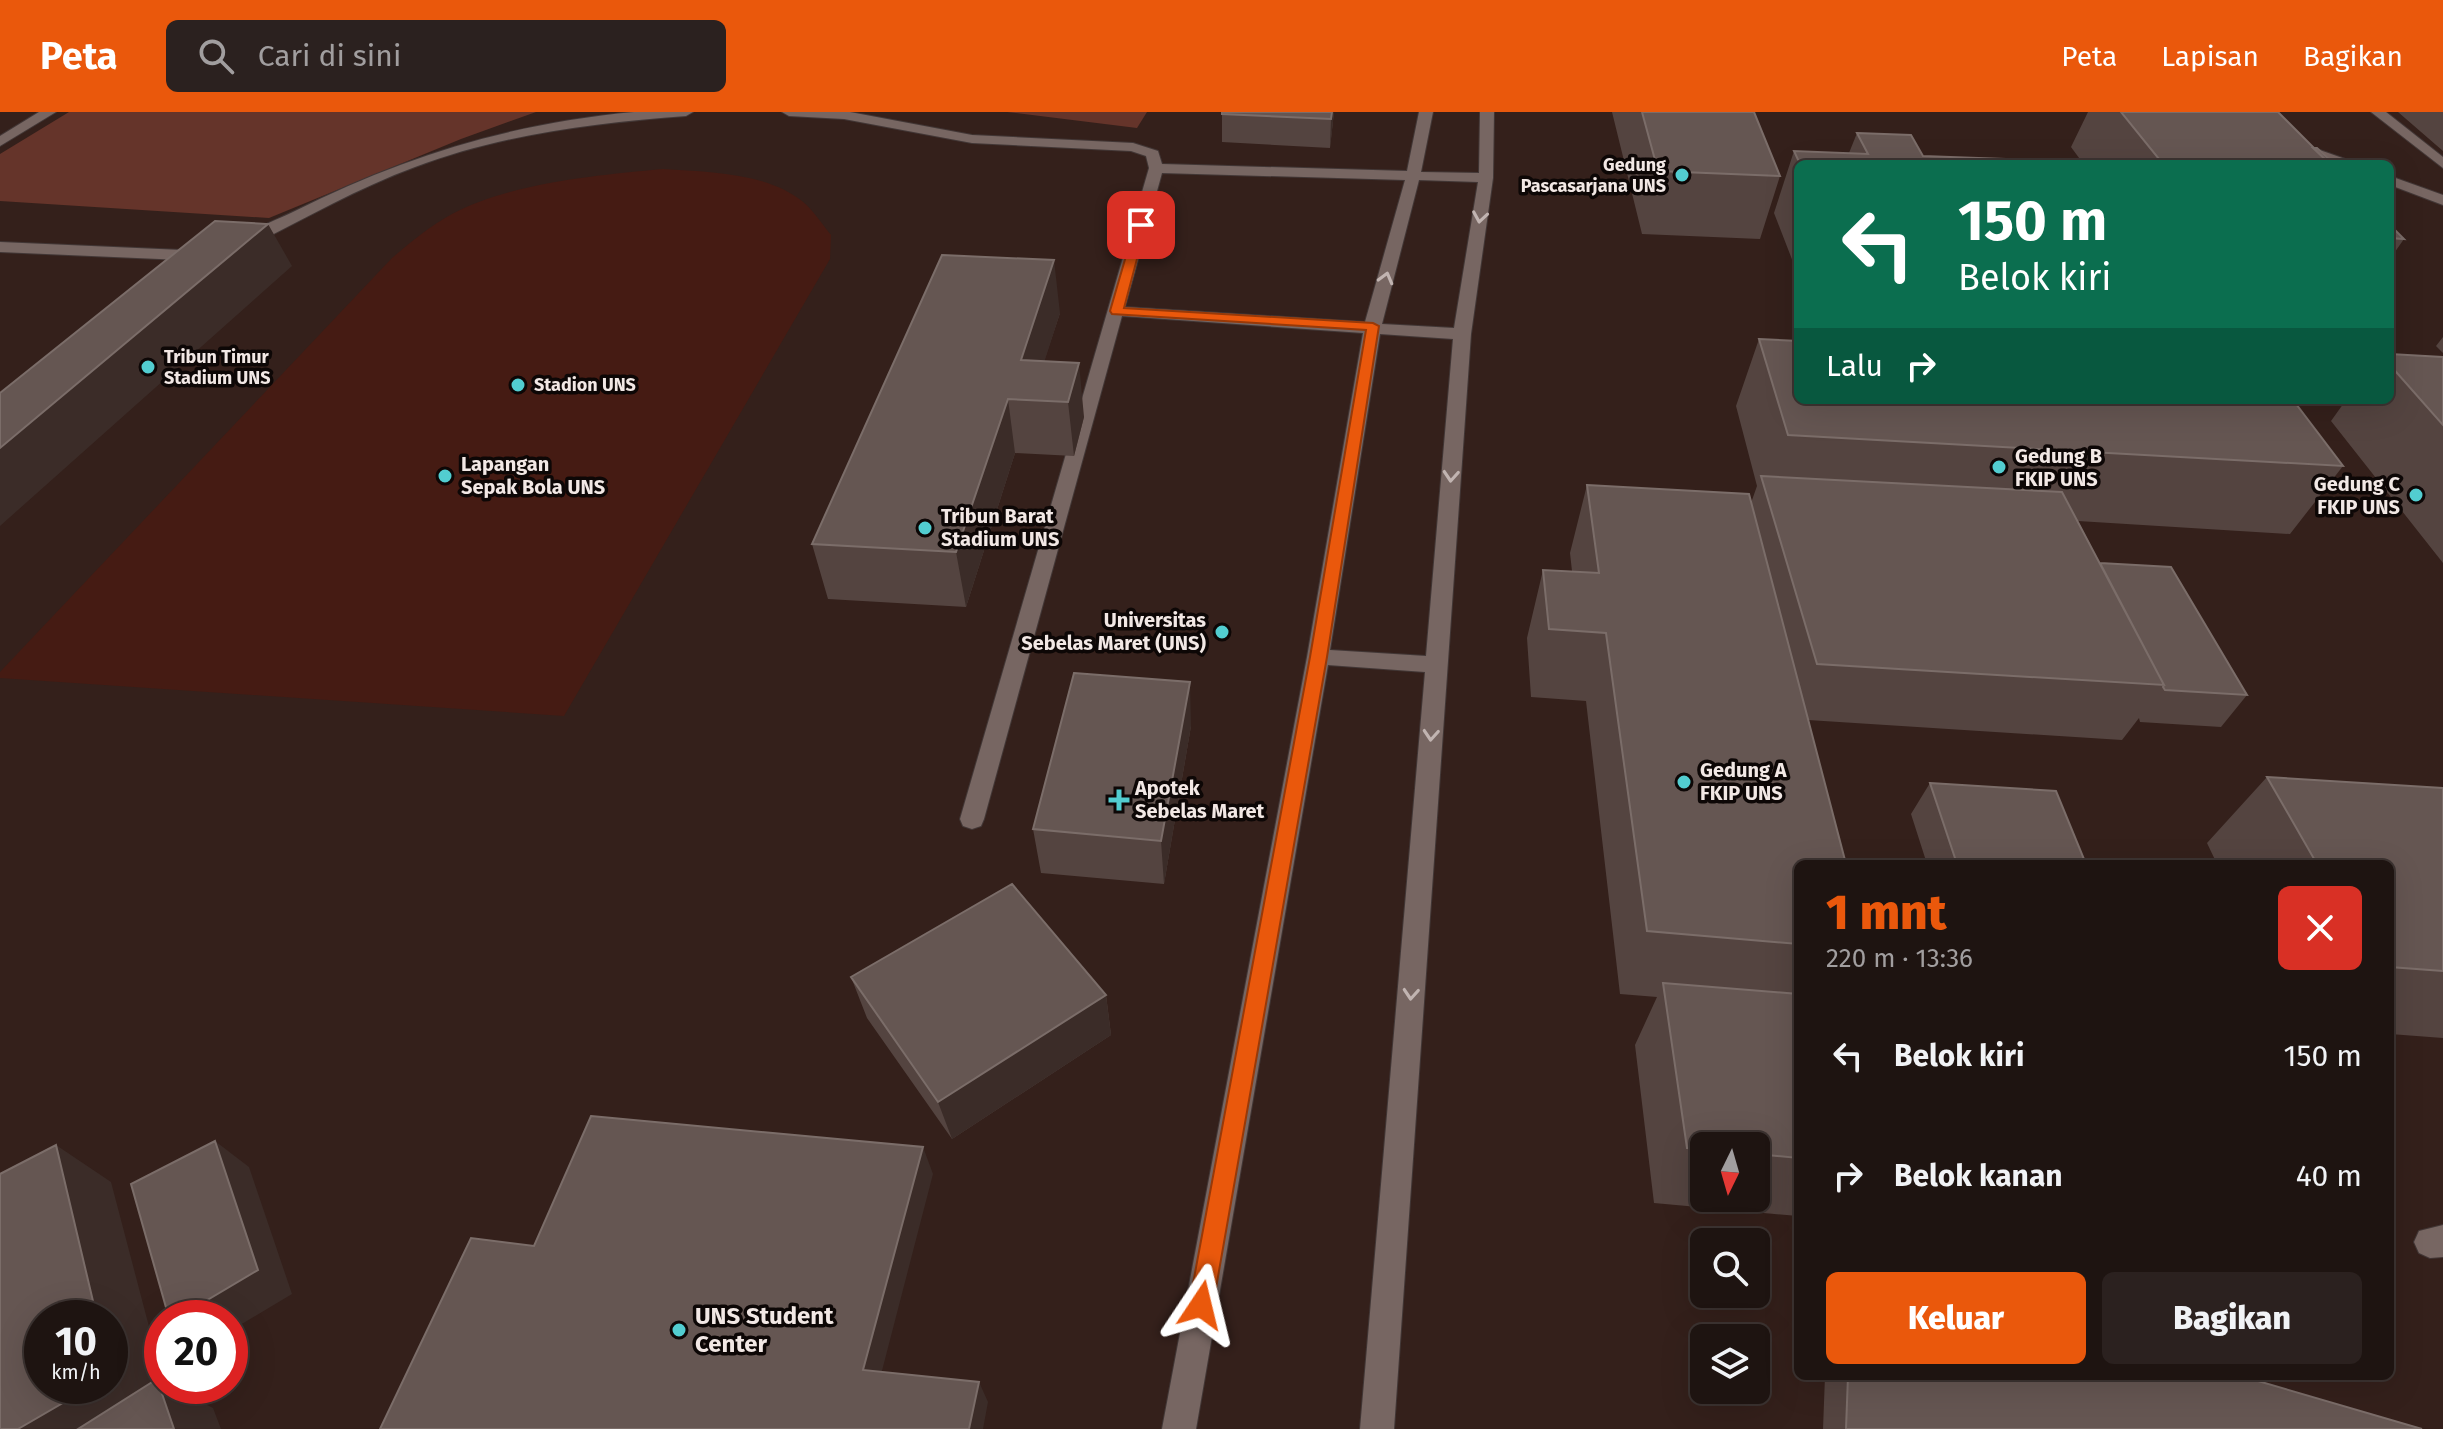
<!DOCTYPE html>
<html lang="id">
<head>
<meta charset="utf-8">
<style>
	:root { --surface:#1e1411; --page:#2b211f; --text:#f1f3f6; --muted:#a19e9f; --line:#3c3331; --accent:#ea580c }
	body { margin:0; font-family:"Fira Sans",sans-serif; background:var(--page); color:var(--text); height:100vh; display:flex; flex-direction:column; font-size:30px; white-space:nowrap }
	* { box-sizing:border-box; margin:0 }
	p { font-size:26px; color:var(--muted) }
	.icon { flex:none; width:44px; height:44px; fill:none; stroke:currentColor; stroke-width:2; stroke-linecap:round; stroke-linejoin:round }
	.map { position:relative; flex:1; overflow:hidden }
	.details { position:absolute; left:1794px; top:748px; width:600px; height:520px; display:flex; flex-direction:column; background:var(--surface); border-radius:12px; box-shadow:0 8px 32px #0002,0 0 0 2px var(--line) }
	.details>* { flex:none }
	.banner { position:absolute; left:1794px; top:48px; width:600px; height:244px; border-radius:12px; box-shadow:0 8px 32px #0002,0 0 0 2px var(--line); background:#0b6e4f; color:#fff; overflow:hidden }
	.needle { width:52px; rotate:185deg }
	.buttons { position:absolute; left:1690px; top:1020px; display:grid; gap:16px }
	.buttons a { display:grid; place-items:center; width:80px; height:80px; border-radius:12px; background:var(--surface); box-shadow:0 8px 32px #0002,0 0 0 2px var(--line); font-size:40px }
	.speed { position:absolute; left:24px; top:1188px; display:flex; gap:16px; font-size:40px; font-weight:700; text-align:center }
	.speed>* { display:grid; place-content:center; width:104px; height:104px; border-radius:50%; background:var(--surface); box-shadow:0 8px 32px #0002,0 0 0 2px var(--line); line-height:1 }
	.speed small { font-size:20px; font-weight:400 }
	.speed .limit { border:12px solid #d22; background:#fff; color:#111 }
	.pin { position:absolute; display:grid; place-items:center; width:68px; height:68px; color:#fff; margin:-34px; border-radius:16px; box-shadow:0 4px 12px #0006 }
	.me { position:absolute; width:88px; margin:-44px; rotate:10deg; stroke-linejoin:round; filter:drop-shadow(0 0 6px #0008) }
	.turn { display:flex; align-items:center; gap:28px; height:168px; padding:0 32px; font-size:36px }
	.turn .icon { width:104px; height:104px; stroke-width:2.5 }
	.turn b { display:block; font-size:56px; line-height:68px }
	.then { display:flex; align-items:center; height:76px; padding:0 32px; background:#0003; gap:16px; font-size:30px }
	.round { display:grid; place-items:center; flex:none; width:84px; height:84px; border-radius:12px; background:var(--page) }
	.head { display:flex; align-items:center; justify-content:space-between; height:136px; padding:0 32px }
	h1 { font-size:48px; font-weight:800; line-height:60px; color:var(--accent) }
	.action { display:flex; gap:16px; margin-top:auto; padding:16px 32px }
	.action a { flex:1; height:92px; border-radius:12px; background:var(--accent); color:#fff; font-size:32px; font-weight:800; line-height:92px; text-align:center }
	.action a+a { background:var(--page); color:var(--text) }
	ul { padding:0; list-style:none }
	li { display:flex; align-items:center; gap:24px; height:120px; padding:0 32px }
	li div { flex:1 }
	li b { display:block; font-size:30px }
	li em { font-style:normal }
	header { display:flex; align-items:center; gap:48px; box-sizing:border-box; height:112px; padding:0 40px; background:var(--accent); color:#fff }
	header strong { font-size:38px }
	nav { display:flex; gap:44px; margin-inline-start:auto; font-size:28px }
	.search { width:560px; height:72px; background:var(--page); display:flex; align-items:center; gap:20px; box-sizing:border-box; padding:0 28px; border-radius:12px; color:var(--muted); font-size:30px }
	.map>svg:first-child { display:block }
	.built { fill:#34201b; fill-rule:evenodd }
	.green { fill:#451b13 }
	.forest { fill:#65342a }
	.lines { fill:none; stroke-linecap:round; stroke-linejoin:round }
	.lane-casing { stroke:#423736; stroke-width:2 }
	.lane { fill:#776662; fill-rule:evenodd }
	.wall { fill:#544440; fill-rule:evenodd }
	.shaded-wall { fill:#3b2c28 }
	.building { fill:#655652; stroke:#7b6d69; stroke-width:2 }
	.oneway { stroke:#c1b4b1 }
	.route { fill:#ea580c; stroke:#983908; stroke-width:2 }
	.poi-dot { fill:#52cdd0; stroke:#0d0706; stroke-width:3 }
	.labels { text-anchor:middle; stroke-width:7; stroke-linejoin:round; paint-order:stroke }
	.far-poi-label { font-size:18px; font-weight:bold; fill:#f2e8e5; stroke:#0d0706; text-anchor:start }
	.poi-label { font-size:20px; font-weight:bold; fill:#f2e8e5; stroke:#0d0706; text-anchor:start }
	.near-poi-label { font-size:24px; font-weight:bold; fill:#f2e8e5; stroke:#0d0706; text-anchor:start }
</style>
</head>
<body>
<header>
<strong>Peta</strong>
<div class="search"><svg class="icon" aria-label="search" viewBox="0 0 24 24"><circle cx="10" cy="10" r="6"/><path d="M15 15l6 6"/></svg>Cari di sini</div>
<nav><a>Peta</a><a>Lapisan</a><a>Bagikan</a></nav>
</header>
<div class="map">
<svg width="2443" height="1317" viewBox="0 0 2443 1317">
	<rect width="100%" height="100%" fill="#281a17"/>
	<path class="built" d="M0 0H2443V1317H0ZM1798 52H2390V288H1798ZM1798 752H2390V1264H1798ZM1704 1034H1756V1086H1704ZM1704 1130H1756V1182H1704ZM42 1206H110V1274H42ZM162 1206H230V1274H162ZM1704 1226H1756V1278H1704Z"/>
	<path class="green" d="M663 57C707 60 765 60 802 89 813 98 822 112 831 123L830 147 564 604 0 566V560L392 146C411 130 430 114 452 102 510 71 598 63 663 57Z"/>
	<path class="forest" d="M69 0H536L461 27 269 106 0 89V42Z
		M1007 0H1147L1137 16Z"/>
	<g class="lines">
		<defs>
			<path id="lane" d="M39 0H56L0 34V24Z
				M634 0H693L686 4C595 11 502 22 415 55 358 76 304 107 250 134H238L236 131C250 117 277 108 295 99 403 44 514 11 634 0Z
				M782 0H850L972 23 1133 31 1158 39 1162 52 1407 59 1419 0H1433L1421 60 1479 61 1480 0H1494L1493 66 1471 222 1394 1317H1360L1425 560 1328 553 1196 1317H1162L1307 545 1363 221 1122 204 984 707 981 714 972 717 963 714 960 707 1149 56 1146 44 1131 39 972 31 844 7 789 4ZM1162 61 1405 68 1365 210 1125 195ZM1419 68 1478 70 1454 216 1382 212ZM1380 222 1453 227 1426 544 1330 538Z
				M2371 0H2386L2443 45V56Z
				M2297 30 2351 49 2353 52H2333L2292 37V31Z
				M2390 64 2443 83V93L2390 73Z
				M0 130 205 139 213 144 205 149 0 140Z
				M2443 1113V1145L2430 1146 2419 1141 2414 1130 2419 1119Z"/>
		</defs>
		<use href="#lane" class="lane-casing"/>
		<use href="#lane" class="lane"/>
	</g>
	<path class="wall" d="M1222 0H1334L1330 36 1222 30Z
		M1612 0H1754L1780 64 1760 127 1642 122Z
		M2088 0H2278L2313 36 2334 52H1798V150H1793L1774 101 1794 39 1849 41 1857 21 1923 44 2082 50 2071 35Z
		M2398 0H2443V39Z
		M2390 113 2404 127 2390 147Z
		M1060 201 1044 249 1084 305 1074 344 1015 341 966 495 828 487 812 432Z
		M2443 225V241L2436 234Z
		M1759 227 2343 354 2290 422 2078 409 2100 451 2247 583 2221 615 2140 610 2139 606 2122 628 1808 608 1798 752V1104L1654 1091 1635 933 1657 885 1620 882 1586 589 1531 585 1527 526 1543 458 1572 459 1570 441 1587 373 1751 391 1757 374 1736 294ZM1704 1034H1756V1086H1704Z
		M2390 242 2443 245V451L2331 309 2346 288H2390Z
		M1191 614 1164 772 1041 761 1033 717Z
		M2267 665 2443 676V926L2390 922V752H2217L2207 731Z
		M1930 671 2086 752H1927L1911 702Z
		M851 865 1106 883 1111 923 952 1027 867 906Z
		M1825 1264H2241L2422 1317H1823Z"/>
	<path class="shaded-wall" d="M1332 0H1334L1330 36 1331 7Z
		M268 112 292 154 0 414V336Z
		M1054 148 1060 201 1032 288 1021 248Z
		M1079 251 1084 305 1074 344 1068 290Z
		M1008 287 1015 341 966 495 956 440Z
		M1190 570 1191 614 1164 772 1161 729Z
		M1106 883 1111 923 952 1027 938 990Z
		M215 1029 249 1055 292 1182 230 1219V1206H177Z
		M56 1033 111 1070 162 1264V1274H171L213 1296 221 1317H18L92 1274H110V1206H97Z
		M923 1035 933 1062 877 1278 863 1258Z
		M979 1270 988 1290 983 1317H969Z"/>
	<path class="building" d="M1222 0H1332L1331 7 1222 2Z
		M1642 0H1754L1780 64 1658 59Z
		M2121 0H2278L2330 52H2163Z
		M1857 21 1911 23 1923 44 2093 50 2095 52H1800L1794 39 1868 42Z
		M2313 36H2317L2334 52H2330Z
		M215 109 268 112 0 336V281Z
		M2390 113 2404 127 2390 126Z
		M942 143 1054 148 1021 248 1079 251 1068 290 1008 287 956 440 812 432Z
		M1759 227 1798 229V288H2293L2343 354 1788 323Z
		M2390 242 2443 245V313L2390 253Z
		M1761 364 2062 380 2164 573 1817 552Z
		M1587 373 1749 382 1846 752H1798V832L1647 819 1606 521 1549 517 1543 458 1599 461Z
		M2100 451 2171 455 2247 583 2165 578 2163 575 2164 573Z
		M1074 561 1190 570 1161 729 1033 717Z
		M2267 665 2443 676V859L2390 855V752H2317Z
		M1930 671 2056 679 2086 752H1957Z
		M1012 772 1106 883 938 990 851 865Z
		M1663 871 1798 882V1046L1756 1042V1034H1704V1037L1687 1036Z
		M591 1004 923 1035 863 1258 979 1270 969 1317H380L471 1126 534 1134Z
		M215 1029 258 1158 177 1206H169L131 1072Z
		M56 1033 97 1206H42V1274H92L18 1317H0V1062Z
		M1848 1264H2241L2422 1317H1846Z
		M157 1267 174 1317H78Z"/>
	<defs><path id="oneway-chevron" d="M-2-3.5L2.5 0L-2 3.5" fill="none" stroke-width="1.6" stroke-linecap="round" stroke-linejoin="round" transform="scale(2)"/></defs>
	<g class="oneway">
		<use href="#oneway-chevron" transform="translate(1480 105) rotate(99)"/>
		<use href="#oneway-chevron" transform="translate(1386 166) rotate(-75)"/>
		<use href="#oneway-chevron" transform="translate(1451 364) rotate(94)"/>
		<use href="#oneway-chevron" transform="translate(1431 623) rotate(94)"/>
		<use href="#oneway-chevron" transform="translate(1411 882) rotate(94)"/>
	</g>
	<path class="route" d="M1141 110 1146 113 1124 196 1373 211 1379 214 1327 545 1213 1193 1210 1202 1201 1206 1193 1202 1189 1193 1310 545 1366 218 1112 202 1110 199 1135 113Z"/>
	<g class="poi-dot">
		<circle cx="1682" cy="63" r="8"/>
		<circle cx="148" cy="255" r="8"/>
		<circle cx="518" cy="273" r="8"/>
		<circle cx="1999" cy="355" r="8"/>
		<circle cx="445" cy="364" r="8"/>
		<circle cx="2416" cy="383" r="8"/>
		<circle cx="925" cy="416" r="8"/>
		<circle cx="1222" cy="520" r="8"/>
		<circle cx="1684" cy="670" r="8"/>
		<path d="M1115 676h8v8h8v8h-8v8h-8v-8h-8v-8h8z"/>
		<circle cx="679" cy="1218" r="8"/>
	</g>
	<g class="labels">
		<g class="far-poi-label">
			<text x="1666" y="59" text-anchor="end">Gedung<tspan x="1666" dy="21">Pascasarjana UNS</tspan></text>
			<text x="164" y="251">Tribun Timur<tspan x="164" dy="21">Stadium UNS</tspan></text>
			<text x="534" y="279">Stadion UNS</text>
		</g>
		<g class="poi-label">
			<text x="2015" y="351">Gedung B<tspan x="2015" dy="23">FKIP UNS</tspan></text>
			<text x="461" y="359">Lapangan<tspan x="461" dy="23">Sepak Bola UNS</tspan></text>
			<text x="2400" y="379" text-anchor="end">Gedung C<tspan x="2400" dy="23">FKIP UNS</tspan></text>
			<text x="941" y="411">Tribun Barat<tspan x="941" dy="23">Stadium UNS</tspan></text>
			<text x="1206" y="515" text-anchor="end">Universitas<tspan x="1206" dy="23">Sebelas Maret (UNS)</tspan></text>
			<text x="1700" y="665">Gedung A<tspan x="1700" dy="23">FKIP UNS</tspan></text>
			<text x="1135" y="683">Apotek<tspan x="1135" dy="23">Sebelas Maret</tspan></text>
		</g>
		<g class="near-poi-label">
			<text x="695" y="1212">UNS Student<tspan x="695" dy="28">Center</tspan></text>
		</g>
	</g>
</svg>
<div class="buttons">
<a><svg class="needle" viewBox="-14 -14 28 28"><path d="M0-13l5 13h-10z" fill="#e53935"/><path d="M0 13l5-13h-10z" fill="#a19e9f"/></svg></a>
<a><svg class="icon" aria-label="search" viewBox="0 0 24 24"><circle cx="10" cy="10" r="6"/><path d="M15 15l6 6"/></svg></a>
<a><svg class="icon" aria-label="layers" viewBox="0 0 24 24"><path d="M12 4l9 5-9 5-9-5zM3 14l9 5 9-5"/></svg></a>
</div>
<div class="speed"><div>10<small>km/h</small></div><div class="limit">20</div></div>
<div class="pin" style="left:1141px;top:113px;background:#d93025"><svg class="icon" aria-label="arrive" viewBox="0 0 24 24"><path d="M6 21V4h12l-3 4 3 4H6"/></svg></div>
<svg class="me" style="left:1201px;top:1193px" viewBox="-20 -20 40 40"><path d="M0-17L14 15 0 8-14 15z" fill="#ea580c" stroke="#fff" stroke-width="4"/></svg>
<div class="banner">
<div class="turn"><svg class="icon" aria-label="left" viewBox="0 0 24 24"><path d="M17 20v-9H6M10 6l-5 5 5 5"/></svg><div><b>150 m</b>Belok kiri</div></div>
<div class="then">Lalu<svg class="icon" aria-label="right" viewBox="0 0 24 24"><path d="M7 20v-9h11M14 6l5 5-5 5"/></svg></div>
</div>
<section class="details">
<div class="head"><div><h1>1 mnt</h1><p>220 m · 13:36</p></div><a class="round" style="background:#d93025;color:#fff"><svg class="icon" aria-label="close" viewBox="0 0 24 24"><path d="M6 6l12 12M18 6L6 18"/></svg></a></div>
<ul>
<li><svg class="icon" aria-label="left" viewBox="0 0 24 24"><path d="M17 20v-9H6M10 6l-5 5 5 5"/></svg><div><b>Belok kiri</b></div><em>150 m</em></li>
<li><svg class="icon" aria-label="right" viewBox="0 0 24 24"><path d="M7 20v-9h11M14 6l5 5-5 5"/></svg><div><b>Belok kanan</b></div><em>40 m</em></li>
</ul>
<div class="action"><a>Keluar</a><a>Bagikan</a></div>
</section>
</div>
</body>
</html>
